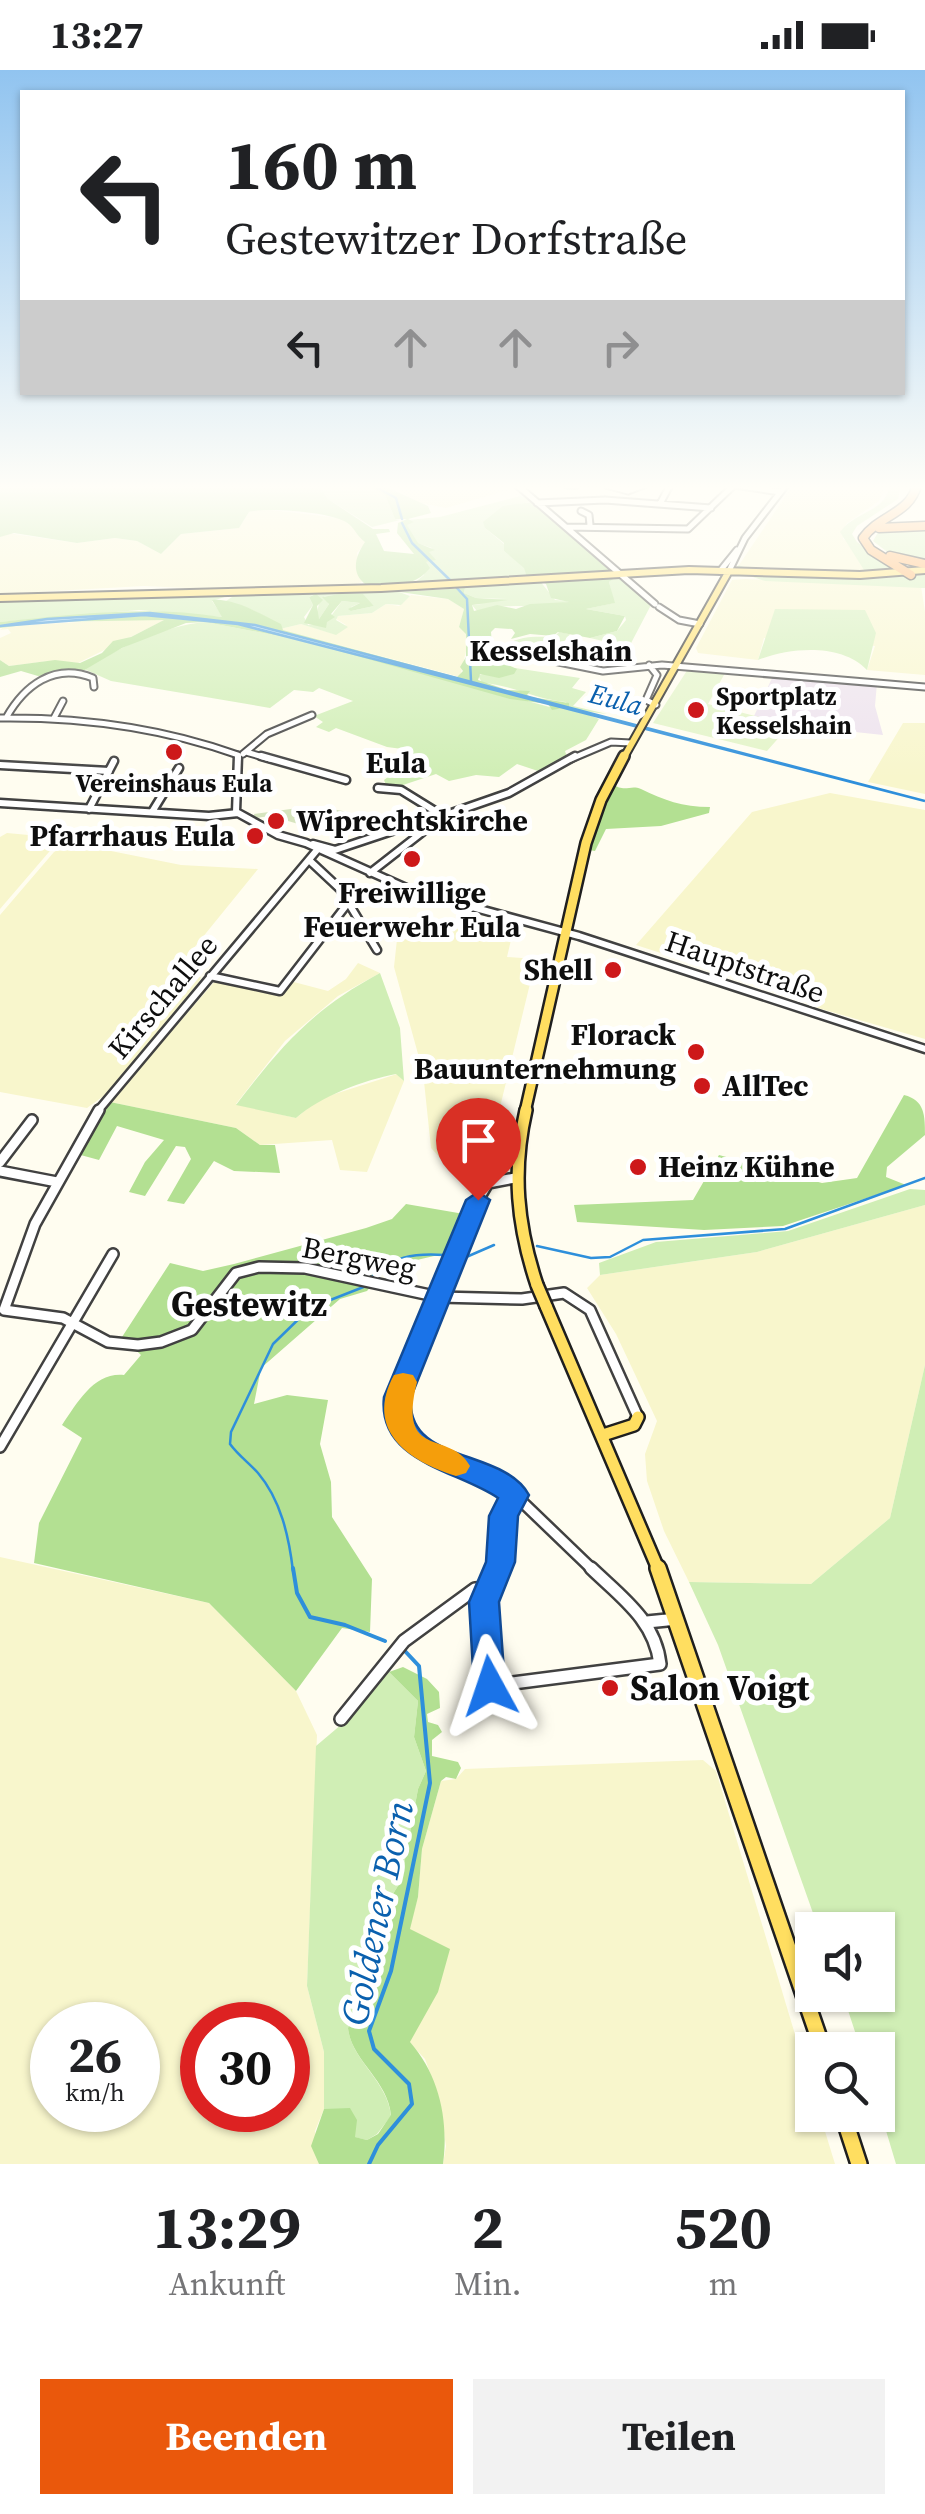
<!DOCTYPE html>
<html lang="de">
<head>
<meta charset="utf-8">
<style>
	:root { --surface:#fff; --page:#f2f2f2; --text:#202124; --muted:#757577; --accent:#ea580c }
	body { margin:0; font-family:"Source Serif 4",serif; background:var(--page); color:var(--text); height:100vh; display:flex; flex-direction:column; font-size:38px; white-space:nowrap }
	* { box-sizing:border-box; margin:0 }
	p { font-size:32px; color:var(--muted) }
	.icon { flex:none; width:55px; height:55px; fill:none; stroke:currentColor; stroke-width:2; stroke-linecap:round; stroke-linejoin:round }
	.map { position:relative; height:2094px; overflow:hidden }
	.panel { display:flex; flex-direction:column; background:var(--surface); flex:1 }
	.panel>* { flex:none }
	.banner { position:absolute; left:20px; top:20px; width:885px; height:305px; border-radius:0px; box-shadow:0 2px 8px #0004; background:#fff; color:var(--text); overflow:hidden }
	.controls { position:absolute; left:795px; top:1842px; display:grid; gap:20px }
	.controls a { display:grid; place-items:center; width:100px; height:100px; border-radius:0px; background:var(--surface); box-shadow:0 2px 8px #0004; font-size:50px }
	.speed { position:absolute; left:30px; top:1932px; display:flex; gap:20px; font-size:50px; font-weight:700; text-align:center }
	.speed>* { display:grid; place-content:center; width:130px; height:130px; border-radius:50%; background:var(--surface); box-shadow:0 2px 8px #0004; line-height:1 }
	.speed small { font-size:25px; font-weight:400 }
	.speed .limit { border:15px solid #d22; background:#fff; color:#111 }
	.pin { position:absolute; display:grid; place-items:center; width:85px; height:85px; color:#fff; margin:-102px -42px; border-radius:50% 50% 50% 0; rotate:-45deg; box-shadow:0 0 10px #0007 }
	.pin .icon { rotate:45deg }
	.me { position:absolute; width:110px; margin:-55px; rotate:355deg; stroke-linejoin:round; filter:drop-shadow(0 0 8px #0008) }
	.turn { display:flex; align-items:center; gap:35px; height:210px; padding:0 40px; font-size:45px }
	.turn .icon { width:130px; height:130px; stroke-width:2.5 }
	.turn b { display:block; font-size:70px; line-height:85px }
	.lanes { display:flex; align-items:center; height:95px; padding:0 40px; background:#0003; justify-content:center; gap:50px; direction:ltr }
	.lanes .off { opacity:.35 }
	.eta { display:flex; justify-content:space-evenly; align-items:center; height:170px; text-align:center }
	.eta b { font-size:60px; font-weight:700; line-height:70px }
	.button { display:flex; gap:20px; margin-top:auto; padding:20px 40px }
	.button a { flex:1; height:115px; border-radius:0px; background:var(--accent); color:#fff; font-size:40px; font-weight:700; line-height:115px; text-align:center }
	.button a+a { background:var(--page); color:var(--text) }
	.status { display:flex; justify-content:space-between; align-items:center; height:70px; padding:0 50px; background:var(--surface); direction:ltr }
	.status svg { height:28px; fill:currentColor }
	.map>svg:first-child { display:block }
	.industrial { fill:#ede2ee }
	.farmland { fill:#f8f6cc; fill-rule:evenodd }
	.green { fill:#d0eeb5; fill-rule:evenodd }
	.forest { fill:#b3e092 }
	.cemetery { fill:#d6e4be }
	.pitch { fill:#e3f4c8 }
	.water { fill:#aedcfc; stroke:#2e8fdb; stroke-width:2.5 }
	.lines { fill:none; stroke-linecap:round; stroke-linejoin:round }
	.stream-far1 { stroke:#2e8fdb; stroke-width:2.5 }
	.stream { stroke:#2e8fdb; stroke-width:4 }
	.minor-far3-casing { stroke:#414141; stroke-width:9 }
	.minor-far2-casing { stroke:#414141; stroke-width:11 }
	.minor-far1-casing { stroke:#414141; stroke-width:14 }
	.minor-casing { stroke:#414141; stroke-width:16 }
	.major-far3-casing { stroke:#1f1f1f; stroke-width:10 }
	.major-far2-casing { stroke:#1f1f1f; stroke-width:14 }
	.major-far1-casing { stroke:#1f1f1f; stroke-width:16 }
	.major-casing { stroke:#1f1f1f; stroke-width:20 }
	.highway-casing { stroke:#1f1f1f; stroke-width:11 }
	.minor-far3 { stroke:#fff; stroke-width:5 }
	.minor-far2 { stroke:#fff; stroke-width:6 }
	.minor-far1 { stroke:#fff; stroke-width:9 }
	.minor { stroke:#fff; stroke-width:11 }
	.major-far3 { stroke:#ffde60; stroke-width:6 }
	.major-far2 { stroke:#ffde60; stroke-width:9 }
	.major-far1 { stroke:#ffde60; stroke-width:11 }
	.major { stroke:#ffde60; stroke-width:15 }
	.highway { stroke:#ffa54e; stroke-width:8 }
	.major-bridge-casing { stroke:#1f1f1f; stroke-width:16; stroke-linecap:butt }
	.major-bridge { stroke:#ffde60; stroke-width:11 }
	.route { fill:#1a73e8; stroke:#114b97; stroke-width:2.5 }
	.slow { fill:#f59e0b }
	.poi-dot { fill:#cd181a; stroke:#fff; stroke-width:4 }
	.labels { text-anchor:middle; stroke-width:10; stroke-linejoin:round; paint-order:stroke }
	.far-poi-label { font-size:25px; font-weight:bold; fill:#0e0e0e; stroke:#fff; text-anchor:start }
	.far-water-label { font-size:28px; font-style:italic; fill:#0a60ae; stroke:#fff }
	.far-quarter-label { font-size:30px; font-weight:bold; fill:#0e0e0e; stroke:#fff }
	.poi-label { font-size:30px; font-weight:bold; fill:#0e0e0e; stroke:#fff; text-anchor:start }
	.street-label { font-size:30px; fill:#0e0e0e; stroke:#fff }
	.quarter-label { font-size:35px; font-weight:bold; fill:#0e0e0e; stroke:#fff }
	.near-poi-label { font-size:35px; font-weight:bold; fill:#0e0e0e; stroke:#fff; text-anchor:start }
	.near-water-label { font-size:38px; font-style:italic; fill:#0a60ae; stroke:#fff }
</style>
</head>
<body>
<div class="status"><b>13:27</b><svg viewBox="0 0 49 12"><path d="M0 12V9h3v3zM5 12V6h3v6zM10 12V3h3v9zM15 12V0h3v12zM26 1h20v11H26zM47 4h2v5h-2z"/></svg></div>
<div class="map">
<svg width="925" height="2094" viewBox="0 0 925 2094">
	<rect width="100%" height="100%" fill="#fffdf0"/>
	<path class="industrial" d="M773 606 877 613 875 636 883 665 790 655 754 646Z"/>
	<path class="farmland" d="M391 415H513L515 418 446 438 416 432Z
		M793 415H886L879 431 846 454 843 469 851 474 865 500 748 499 739 495Z
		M262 439 339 448 352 455 366 472 357 483 362 512 353 515 229 520 144 516 0 524V467L7 463 77 473 115 468 137 471 161 484 181 464 239 458 249 442Z
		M745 509 921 516 925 542V605L867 600 875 576 764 568 758 590 698 583 696 578 732 510Z
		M411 525 448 529 464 539 459 557 467 564 466 581 460 607 280 559 301 554 334 564 346 555 336 549 338 546 372 543 386 534 399 536Z
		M159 548 165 550 78 593 49 591 9 596 0 590V568L11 563 8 559 0 560 5 556Z
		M903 653H925V724L868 712Z
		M830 723 925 740V969L818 938 809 931 636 875 752 742Z
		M7 763 61 768 0 839V767Z
		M71 773 181 795 258 799 176 900 201 907 200 911 105 1025 87 1038 0 1022V845L54 782Z
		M503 856 514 857 507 887 536 889 485 1099 458 1107 431 1078 423 1002 394 897 398 860 446 858 500 863Z
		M358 893 380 903 338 926 285 971 236 1034 296 1048 319 1029 397 1004 404 1011 367 1102 340 1100 332 1070 260 1075 236 1058 110 1032 216 910 281 922 290 911 328 921 346 909Z
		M925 1135V1295L890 1448 811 1514 689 1512 664 1461 647 1411 645 1384 657 1351 616 1264 587 1218 600 1205 757 1182Z
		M0 1487 209 1533 296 1621 317 1665 307 1916 324 1982V2039L315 2061 319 2094H0ZM52 1955H138V2040H52ZM202 1955H288V2040H202Z
		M703 1690 716 1701 812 2021V2045H820L835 2094H443L446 2076 439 2028 425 1989 409 1972 420 1952 409 1859 418 1827 422 1779 441 1711 456 1709 465 1699Z"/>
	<path class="green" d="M318 415H365L385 425 395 449 400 450 372 457 328 429Z
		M890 415H901L898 429 857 456 852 464 857 472 894 498 892 503 746 501 735 498 739 495 748 499 864 500 840 462C855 441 885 443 890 415Z
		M515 423 532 431C511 437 497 436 485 458L504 474V481L525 498 611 503 413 514 424 505 426 492 434 490 428 482 432 478 417 473 406 454 413 451 408 450 440 447 520 426Z
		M925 457V493L894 487 873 471 880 459Z
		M925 505V518H922L765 511 750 506 868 509Z
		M617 506 651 535 629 577 590 568 617 561 626 550 625 546 586 539 614 533 609 512Z
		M540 511 555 530 570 531C540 541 507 531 477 541L472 535 482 534 462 530 507 529 476 528 464 523 465 518 454 516Z
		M402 520 399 522 410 526 401 535 386 534 372 543 338 546 336 550 348 557 336 565 301 554 280 559C274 548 236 530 223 533L235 525ZM315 524 320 529 316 547 319 549 329 534 324 526 361 524 374 536 351 541V537L360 533 342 531 326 553 308 555 304 547 313 535 309 527Z
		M228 526 212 531 223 547 139 540 0 552V529Z
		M775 539 865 540 876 563 867 600C842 573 790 577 758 590Z
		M205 552 300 570 557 639 569 637 566 632C537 630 509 614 482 613L478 605 515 598 580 608 572 618 586 622 573 636 607 644 576 640 599 649 586 670 565 681 567 687 541 702 517 694 499 707 476 705 449 711 436 704 400 716 386 715 384 710 396 701 410 680 387 677 336 658 329 662 316 657 323 652 314 646 353 631 319 618 313 622 294 620 270 638 111 611 84 599C119 578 163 556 205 552Z
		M559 562 570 564 550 589 537 586 541 580 520 576 506 592 490 584C518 568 518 566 554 567Z
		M380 903 400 958 404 1011 396 1004C364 1010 321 1026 296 1048L236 1035C282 975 313 939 380 903Z
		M910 1119 925 1120V1135L757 1182 600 1205 599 1193 656 1172 788 1161Z
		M925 1295V2094H896L878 2034V1980H861L843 1925H878V1860H819L718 1575 689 1512 811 1514 890 1448Z
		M389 1602 418 1631 414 1667 426 1701 418 1719 401 1811 378 1848 386 1866 348 1958C351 1990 388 2011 391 2046L377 2064 367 2070 354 2067 350 2039H324V1982L307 1916 316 1676 342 1654Z"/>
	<path class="forest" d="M0 415H318L328 429 373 459H389L390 462 376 464 384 481 414 484 397 463 398 453 407 449H395L385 425 365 415H382L428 436 431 443 408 449 414 452 407 455 418 473 435 480 429 482 436 490 426 492 430 498C413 519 392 515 365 514 350 502 356 485 365 472 358 467 356 461 350 455 338 442 266 437 249 442L239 458 181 464 161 484 137 471 115 468 77 473 14 463 0 467Z
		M532 432 613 501 527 507 524 498 504 481V473L485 458 483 452 503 436Z
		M611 507 615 508 609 512 615 533 586 539 625 546 617 561 590 568 558 562 553 566 530 564 511 569 515 563 512 559 495 558 491 562 492 575 498 577 490 584 492 588 517 599 514 604 499 608 480 604 478 610 507 620 530 621 527 625 531 627 569 633V637L552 640 548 634 510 629 300 570 205 552 186 553 122 578 81 602 38 606 21 601 0 607V590L9 596 55 590 80 593 102 583 113 571 131 567 164 550 47 552 0 558V552C75 544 148 535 222 547L212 530C234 528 259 543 281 554L283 560 457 607 463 601 460 597 466 587V564L459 557 464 539 448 529 400 522 465 518 464 523 476 528 508 530 472 535 474 541 497 535 516 539 530 534 569 532 551 528 546 514 540 511Z
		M340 524H363L374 536 351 541 348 539 360 533 342 531 331 544 335 547 327 552 326 558 304 553 313 535 309 527 316 524 323 530 317 536 319 549 329 534 322 527Z
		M612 714C626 723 630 714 641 719 664 730 682 737 710 737L709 743 661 756 606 759 595 781 589 780Z
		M904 1025C925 1030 925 1046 925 1065L887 1097 886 1107 906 1115 783 1156 704 1160 577 1152 574 1135 693 1130 719 1085 822 1113 857 1108Z
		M110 1032 236 1058 260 1075H275L280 1103 234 1101 214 1091 184 1134 167 1131 191 1089 185 1077 176 1076 145 1126 129 1122 145 1092 164 1070 117 1056 99 1090 77 1084Z
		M406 1134 464 1144 447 1183 378 1199 380 1205 367 1221 340 1229 261 1298 254 1334 287 1325 328 1330 320 1374 331 1412 332 1447 372 1509 370 1562 342 1558 296 1621 209 1533 34 1493 39 1453 82 1368 62 1355C78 1332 94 1302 124 1305L141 1285 122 1267 170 1193 203 1201 234 1194 366 1158 392 1149Z
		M403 1597 427 1609 439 1622 440 1638 427 1644 428 1652 438 1655 442 1662 432 1670V1686L458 1692 461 1698 456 1709 446 1707 441 1711 422 1779 418 1827 410 1859 450 1879 438 1922 410 1972C439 2005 449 2050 443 2094H319L311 2076 324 2039 350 2038 357 2050 355 2067 367 2070 378 2064 391 2045C388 2010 351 1990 348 1958L386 1866 378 1848 401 1811 418 1719 426 1701 414 1667 418 1631 389 1602Z"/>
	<path class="cemetery" d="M313 736 349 742 332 755 322 752 312 758 271 746 255 748 254 744Z"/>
	<path class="pitch" d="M688 599 725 603 708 634 790 655 767 681 653 653Z"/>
	<path class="water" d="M150 543 255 555 925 731 238 554 144 545 0 556 47 549Z"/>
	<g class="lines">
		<path class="stream-far1" d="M372 415 396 428 402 449
			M402 453 412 473 452 512
			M456 517 467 529 471 611
			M537 1176 591 1188 610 1187 643 1170 785 1159 925 1108
			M464 1188 494 1175
			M370 1209C389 1186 416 1183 444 1185
			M293 1501C289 1467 281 1430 258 1403 249 1393 238 1385 230 1374L231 1362 273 1274 310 1238 366 1216"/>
		<path class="stream" d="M293 1498 297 1523 310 1547 345 1555 385 1571
			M369 2094 378 2075 412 2034 409 2014 374 1979 369 1961 391 1901 430 1713 419 1596 404 1580"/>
		<defs>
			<path id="minor-far3" d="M517 415 655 534
				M567 415H577
				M606 415 628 421 644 415
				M735 415 780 422
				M661 432 670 415
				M537 433 605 430 711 438
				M581 441 589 445 590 455
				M566 457 688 459 734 415
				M720 501 737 480
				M729 501 745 468 786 415
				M659 537 679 550 700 554
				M529 586 603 601 662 595 925 617
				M649 595 657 605 646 630 656 635
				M0 648C83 647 160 657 238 685V689
				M6 648C24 616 54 592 93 608L94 617
				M54 648 63 631
				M246 682 270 689
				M243 684 267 664 312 645
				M571 689 611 672 631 673"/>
			<path id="minor-far2" d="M261 686 346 710
				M0 695 109 701
				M378 718 401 720 443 746
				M0 733 209 746 238 743 278 765 306 773 413 821 579 866 925 979
				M89 739 114 691
				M152 742 179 698
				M236 742 238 686
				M313 774 335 780 437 746
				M309 790 340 819 377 880
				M370 803 443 746 509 723 575 686
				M210 906 280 921 348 833
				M97 1042 317 780"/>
			<path id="minor-far1" d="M99 1040 35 1154 4 1240 63 1248 108 1272 138 1275 161 1272 192 1260 236 1203 259 1197 305 1198 439 1227 522 1229 564 1223 590 1240 638 1347
				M0 1092 32 1050
				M0 1101 57 1112
				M515 1108 488 1113 478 1130 397 1327C394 1379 444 1386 482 1403 494 1408 504 1417 515 1425
				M0 1377 113 1184
				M515 1425 594 1501
				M497 1501 503 1446 515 1425"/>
			<path id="minor" d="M498 1498 483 1540 490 1616 660 1594C655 1550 621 1527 591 1498
				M647 1552 677 1549
				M341 1649 404 1571 475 1519 489 1518"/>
			<path id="major-far3" d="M0 528 381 518 689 500 860 505 925 500
				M623 689 729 501"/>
			<path id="major-far2" d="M525 1042 586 773 601 730 624 686"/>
			<path id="major-far1" d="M526 1040C512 1101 517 1155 537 1215
				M546 1236 659 1501
				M603 1365 634 1355 638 1347"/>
			<path id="major" d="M658 1498 823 1980
				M843 2045 859 2094"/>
			<path id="highway" d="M879 458 925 456
				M890 486 925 494
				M911 505 871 480 863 468C879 445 910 444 917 415"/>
		</defs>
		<use href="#minor-far3" class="minor-far3-casing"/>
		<use href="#minor-far2" class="minor-far2-casing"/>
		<use href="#minor-far1" class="minor-far1-casing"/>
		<use href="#minor" class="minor-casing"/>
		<use href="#major-far3" class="major-far3-casing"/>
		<use href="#major-far2" class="major-far2-casing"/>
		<use href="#major-far1" class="major-far1-casing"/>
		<use href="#major" class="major-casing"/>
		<use href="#highway" class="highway-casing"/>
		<use href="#minor-far3" class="minor-far3"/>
		<use href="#minor-far2" class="minor-far2"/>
		<use href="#minor-far1" class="minor-far1"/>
		<use href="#minor" class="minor"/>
		<use href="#major-far3" class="major-far3"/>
		<use href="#major-far2" class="major-far2"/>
		<use href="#major-far1" class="major-far1"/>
		<use href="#major" class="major"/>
		<use href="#highway" class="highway"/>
		<defs>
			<path id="major-bridge" d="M537 1215 546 1236"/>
		</defs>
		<use href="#major-bridge" class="major-bridge-casing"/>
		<use href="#major-bridge" class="major-bridge"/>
	</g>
	<linearGradient id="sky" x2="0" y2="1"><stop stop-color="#91c4f0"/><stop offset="0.59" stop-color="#fffef8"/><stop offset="1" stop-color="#fffef8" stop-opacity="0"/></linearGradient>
	<rect width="925" height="708" fill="url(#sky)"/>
	<path class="route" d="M478 1122 490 1130 411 1327C405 1395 503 1377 529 1425L518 1446 515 1492 499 1532 505 1616 501 1625 490 1629 479 1625 474 1616 469 1532 486 1492 489 1446 498 1428C457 1400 377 1392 384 1327L466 1130Z"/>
	<path class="slow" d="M403 1303 413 1305 417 1312C397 1391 450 1359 470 1396L466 1403 456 1406C408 1391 364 1360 394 1305Z"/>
	<g class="poi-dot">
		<circle cx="696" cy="640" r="10"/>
		<circle cx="174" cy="682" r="10"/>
		<circle cx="276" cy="751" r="10"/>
		<circle cx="255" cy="766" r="10"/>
		<circle cx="412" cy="789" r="10"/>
		<circle cx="613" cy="900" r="10"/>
		<circle cx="696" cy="982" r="10"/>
		<circle cx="702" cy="1016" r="10"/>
		<circle cx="638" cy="1097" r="10"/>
		<circle cx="610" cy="1618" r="10"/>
	</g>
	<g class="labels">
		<g class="far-poi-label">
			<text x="716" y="635">Sportplatz<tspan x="716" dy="29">Kesselshain</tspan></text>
			<text x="174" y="722" text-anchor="middle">Vereinshaus Eula</text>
		</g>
		<g class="far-water-label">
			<text transform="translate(616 629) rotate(15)" y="10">Eula</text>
		</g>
		<g class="far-quarter-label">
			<text x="551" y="591">Kesselshain</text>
			<text x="396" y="703">Eula</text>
		</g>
		<g class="poi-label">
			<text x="296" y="761">Wiprechtskirche</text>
			<text x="235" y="776" text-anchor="end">Pfarrhaus Eula</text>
			<text x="412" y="833" text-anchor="middle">Freiwillige<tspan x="412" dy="34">Feuerwehr Eula</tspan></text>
			<text x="593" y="910" text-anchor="end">Shell</text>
			<text x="676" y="975" text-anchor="end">Florack<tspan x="676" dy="34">Bauunternehmung</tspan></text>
			<text x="722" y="1026">AllTec</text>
			<text x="658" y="1107">Heinz Kühne</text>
		</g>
		<g class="street-label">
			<text transform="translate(745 897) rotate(19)" y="10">Hauptstraße</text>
			<text transform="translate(163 927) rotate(-50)" y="10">Kirschallee</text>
			<text transform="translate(359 1188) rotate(11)" y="10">Bergweg</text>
		</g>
		<g class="quarter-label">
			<text x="249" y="1246">Gestewitz</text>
		</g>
		<g class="near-poi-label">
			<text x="630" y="1630">Salon Voigt</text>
		</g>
		<g class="near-water-label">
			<text transform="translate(377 1843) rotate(-78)" y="13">Goldener Born</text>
		</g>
	</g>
</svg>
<div class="controls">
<a><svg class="icon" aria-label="sound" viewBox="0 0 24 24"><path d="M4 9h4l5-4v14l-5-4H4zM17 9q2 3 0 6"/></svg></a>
<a><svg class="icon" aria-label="search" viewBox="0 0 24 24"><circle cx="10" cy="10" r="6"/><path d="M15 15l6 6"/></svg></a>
</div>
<div class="speed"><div>26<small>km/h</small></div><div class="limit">30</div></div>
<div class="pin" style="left:478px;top:1130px;background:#d93025"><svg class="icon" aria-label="arrive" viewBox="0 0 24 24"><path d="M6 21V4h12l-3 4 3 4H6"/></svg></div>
<svg class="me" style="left:490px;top:1616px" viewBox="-20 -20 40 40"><path d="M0-17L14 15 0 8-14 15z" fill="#1a73e8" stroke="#fff" stroke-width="4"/></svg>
<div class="banner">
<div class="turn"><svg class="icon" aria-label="left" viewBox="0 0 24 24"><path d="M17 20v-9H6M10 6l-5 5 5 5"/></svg><div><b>160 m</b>Gestewitzer Dorfstraße</div></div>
<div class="lanes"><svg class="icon" aria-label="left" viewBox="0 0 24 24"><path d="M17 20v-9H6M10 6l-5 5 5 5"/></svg><svg class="icon off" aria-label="ahead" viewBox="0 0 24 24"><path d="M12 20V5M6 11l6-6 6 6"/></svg><svg class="icon off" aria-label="ahead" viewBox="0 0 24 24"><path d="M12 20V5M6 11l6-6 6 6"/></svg><svg class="icon off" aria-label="right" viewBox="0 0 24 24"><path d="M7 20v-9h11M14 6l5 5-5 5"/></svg></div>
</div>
</div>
<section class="panel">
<div class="eta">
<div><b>13:29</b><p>Ankunft</p></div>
<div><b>2</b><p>Min.</p></div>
<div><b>520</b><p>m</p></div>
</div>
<div class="button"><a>Beenden</a><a>Teilen</a></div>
</section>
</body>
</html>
